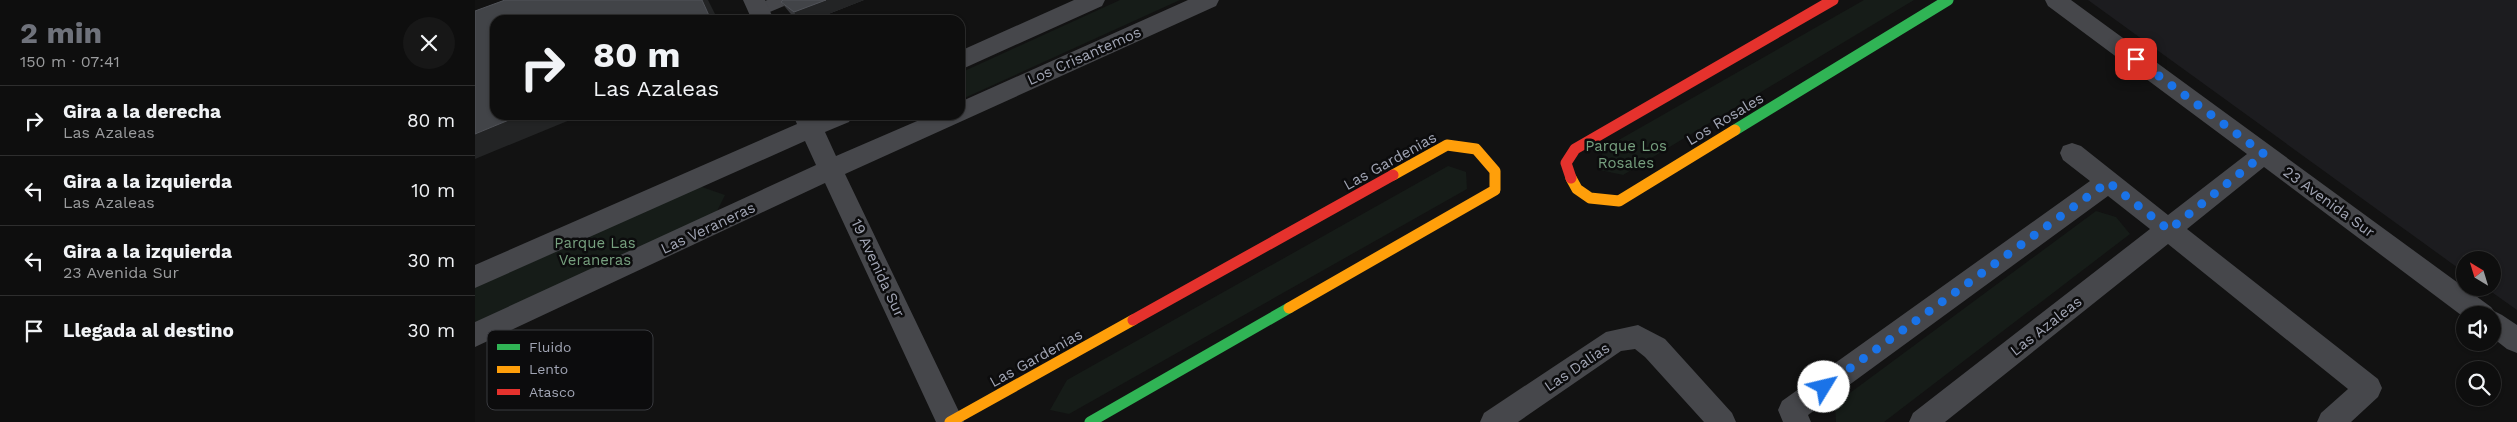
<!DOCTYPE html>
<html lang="es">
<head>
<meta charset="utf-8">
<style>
	:root { --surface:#0e0e0e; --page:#171717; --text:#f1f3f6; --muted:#9b9c9e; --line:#2e2e2e; --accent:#6f727b }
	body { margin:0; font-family:"Work Sans",sans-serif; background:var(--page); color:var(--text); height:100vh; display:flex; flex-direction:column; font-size:19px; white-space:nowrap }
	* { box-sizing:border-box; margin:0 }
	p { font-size:16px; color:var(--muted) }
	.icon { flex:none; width:28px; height:28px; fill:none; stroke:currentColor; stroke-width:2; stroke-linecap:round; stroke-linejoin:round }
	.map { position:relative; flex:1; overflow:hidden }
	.details { display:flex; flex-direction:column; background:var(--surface); width:475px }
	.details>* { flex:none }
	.hud { position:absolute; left:15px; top:15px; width:475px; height:105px; border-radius:15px; box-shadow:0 1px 4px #0004,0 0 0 1px var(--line); background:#0e0e0e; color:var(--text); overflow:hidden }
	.needle { width:32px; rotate:322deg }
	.controls { position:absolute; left:1981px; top:251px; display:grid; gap:10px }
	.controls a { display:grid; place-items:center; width:45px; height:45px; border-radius:50%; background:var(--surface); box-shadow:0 1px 4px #0004,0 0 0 1px var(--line); font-size:25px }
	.pin { position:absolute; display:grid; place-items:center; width:42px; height:42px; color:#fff; margin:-21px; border-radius:10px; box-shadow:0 2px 8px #0006 }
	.me { position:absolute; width:55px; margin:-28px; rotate:54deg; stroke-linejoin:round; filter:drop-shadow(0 0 4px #0008) }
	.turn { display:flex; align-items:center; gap:18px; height:105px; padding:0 20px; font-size:22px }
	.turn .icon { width:65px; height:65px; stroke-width:2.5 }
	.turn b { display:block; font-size:35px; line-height:42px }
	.round { display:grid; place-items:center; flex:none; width:52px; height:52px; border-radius:26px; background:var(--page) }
	.overview { display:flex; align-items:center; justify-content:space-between; height:85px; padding:0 20px }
	h1 { font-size:30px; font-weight:700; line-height:38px; color:var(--accent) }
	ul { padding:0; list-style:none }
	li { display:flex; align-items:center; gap:15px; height:70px; padding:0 20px; border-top:1px solid var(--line) }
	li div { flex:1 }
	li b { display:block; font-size:19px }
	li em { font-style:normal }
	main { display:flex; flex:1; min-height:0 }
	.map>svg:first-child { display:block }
	.built { fill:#1c1c1f }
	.green { fill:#161c18 }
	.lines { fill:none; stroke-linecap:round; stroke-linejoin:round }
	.lane { stroke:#46474b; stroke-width:12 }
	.street { fill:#46474b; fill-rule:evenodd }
	.fast { stroke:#30b455; stroke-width:11 }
	.slow { stroke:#ff9f0a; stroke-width:11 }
	.jam { stroke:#e5322d; stroke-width:11 }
	.wall { fill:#37383b }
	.shaded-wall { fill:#232425 }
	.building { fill:#424448; stroke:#515359 }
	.route { stroke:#1a73e8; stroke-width:9; stroke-dasharray:0 16.2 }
	.labels { text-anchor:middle; stroke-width:5; stroke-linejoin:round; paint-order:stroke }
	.street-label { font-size:15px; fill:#a1a5b4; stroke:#0c0c0d }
	.park-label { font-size:15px; fill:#77a07f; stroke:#0c0c0d }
	.key { fill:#0c0c0d; stroke:#393a3f; stroke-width:1 }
	.key-label { font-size:14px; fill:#a1a5b4 }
</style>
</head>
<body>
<main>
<section class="details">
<div class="overview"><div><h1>2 min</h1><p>150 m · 07:41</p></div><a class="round"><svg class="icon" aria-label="close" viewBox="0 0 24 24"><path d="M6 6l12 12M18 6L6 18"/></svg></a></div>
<ul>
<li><svg class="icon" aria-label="right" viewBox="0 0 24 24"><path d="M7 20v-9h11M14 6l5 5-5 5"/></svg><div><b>Gira a la derecha</b><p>Las Azaleas</p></div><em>80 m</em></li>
<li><svg class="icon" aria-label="left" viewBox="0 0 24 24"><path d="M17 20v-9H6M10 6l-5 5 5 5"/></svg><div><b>Gira a la izquierda</b><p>Las Azaleas</p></div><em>10 m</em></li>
<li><svg class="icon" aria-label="left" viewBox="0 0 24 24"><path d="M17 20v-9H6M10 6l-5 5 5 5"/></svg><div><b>Gira a la izquierda</b><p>23 Avenida Sur</p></div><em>30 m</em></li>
<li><svg class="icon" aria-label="arrive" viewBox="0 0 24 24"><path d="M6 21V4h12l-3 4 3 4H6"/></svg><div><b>Llegada al destino</b></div><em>30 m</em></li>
</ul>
</section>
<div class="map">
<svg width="2042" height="422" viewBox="0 0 2042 422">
	<rect width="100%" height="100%" fill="#121212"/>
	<path class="built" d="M1613 0H2042V310L2011 288H2018V260H1990V273Z"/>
	<path class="green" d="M645 0H705L485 100V73Z
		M1389 0H1439L1148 175 1125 170 1128 149Z
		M973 166 991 172 992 189 594 414 575 410 592 380Z
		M224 186 250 195 240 215 0 324V288Z
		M1621 211 1641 217 1655 234 1409 422H1361L1360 404Z"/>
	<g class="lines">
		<path class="lane" d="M284 10 308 0"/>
		<path class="street" d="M268 0H290L299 20H277Z
			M599 0H630L627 6 485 70V51Z
			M713 0H744L741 6 370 174 489 422H461L350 183 0 347V322L341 165 330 141 0 288V265L322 124 318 115H378L374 122 350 132 361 156 456 115H485V102Z
			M1570 0H1596L2016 307 2019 311 2027 315 2042 325V353L2032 349 2018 338V315H1990V318L1789 167 1712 229 1903 379 1907 388 1903 397 1876 422H1842L1846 413 1873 389 1693 244 1470 422H1434L1438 413 1675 229 1633 196 1333 415 1336 422H1308L1303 410 1307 401 1615 181 1588 160 1585 153 1588 146 1597 143 1606 146 1693 215 1772 154 1573 6Z
			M1163 325 1190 339 1257 413 1261 422H1229L1170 357 1160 349 1146 351 1043 422H1005L1009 413 1131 332Z"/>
		<path class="fast" d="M1260 130 1473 0
			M615 422 814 308"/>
		<path class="slow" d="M1096 178 1102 189 1115 198 1144 201 1260 130
			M814 308 1020 190V171L1001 149 972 145 918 175
			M475 422 658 320"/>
		<path class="jam" d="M1096 178 1091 163 1100 149 1358 0
			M658 320 918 175"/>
	</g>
	<path class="wall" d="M308 0H389L338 20H322L315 13 306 2Z"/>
	<path class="shaded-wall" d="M227 0H233L243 20H236Z
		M351 0H389L338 20H324L319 12Z
		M46 115H107L0 159V134Z"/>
	<path class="building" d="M30 0H227L236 20H20V115H46L0 134V11Z
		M308 0H351L319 12 306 2Z"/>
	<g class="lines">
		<path class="route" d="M1349 387 1633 182 1694 230 1789 154 1661 59"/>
	</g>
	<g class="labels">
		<g class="street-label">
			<text transform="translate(609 56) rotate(-24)" y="5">Los Crisantemos</text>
			<text transform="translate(1250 119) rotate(-31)" y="5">Los Rosales</text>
			<text transform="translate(915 161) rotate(-29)" y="5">Las Gardenias</text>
			<text transform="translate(1854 202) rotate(36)" y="5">23 Avenida Sur</text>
			<text transform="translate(233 228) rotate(-25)" y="5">Las Veraneras</text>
			<text transform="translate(403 268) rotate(65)" y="5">19 Avenida Sur</text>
			<text transform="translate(1571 326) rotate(-38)" y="5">Las Azaleas</text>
			<text transform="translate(561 358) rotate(-29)" y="5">Las Gardenias</text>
			<text transform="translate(1102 367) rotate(-34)" y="5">Las Dalias</text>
		</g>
		<g class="park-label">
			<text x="1151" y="151">Parque Los<tspan x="1151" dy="17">Rosales</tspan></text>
			<text x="120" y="248">Parque Las<tspan x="120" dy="17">Veraneras</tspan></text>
		</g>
	</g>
	<rect x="12" y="330" width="166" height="80" rx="8" class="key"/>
	<rect x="22" y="344" width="23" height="6" fill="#30b455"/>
	<rect x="22" y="366" width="23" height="7" fill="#ff9f0a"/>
	<rect x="22" y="389" width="23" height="6" fill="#e5322d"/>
	<g class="key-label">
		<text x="54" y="352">Fluido</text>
		<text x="54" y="374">Lento</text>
		<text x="54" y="397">Atasco</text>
	</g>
</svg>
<div class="controls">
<a><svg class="needle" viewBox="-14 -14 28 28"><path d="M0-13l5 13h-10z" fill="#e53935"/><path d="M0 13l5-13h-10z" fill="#9b9c9e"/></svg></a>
<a><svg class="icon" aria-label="sound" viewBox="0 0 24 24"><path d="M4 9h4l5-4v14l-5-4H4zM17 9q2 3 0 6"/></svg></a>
<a><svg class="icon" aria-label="search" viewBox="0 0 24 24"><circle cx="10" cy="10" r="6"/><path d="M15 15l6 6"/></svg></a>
</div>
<div class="pin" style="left:1661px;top:59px;background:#d93025"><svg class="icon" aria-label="arrive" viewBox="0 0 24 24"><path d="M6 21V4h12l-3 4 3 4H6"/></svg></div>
<svg class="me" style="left:1349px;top:387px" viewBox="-20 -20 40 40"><circle r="19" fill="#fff"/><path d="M0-13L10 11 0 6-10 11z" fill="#1a73e8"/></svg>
<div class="hud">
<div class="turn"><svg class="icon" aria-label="right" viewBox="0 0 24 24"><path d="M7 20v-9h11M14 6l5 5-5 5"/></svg><div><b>80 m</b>Las Azaleas</div></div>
</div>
</div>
</main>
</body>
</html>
